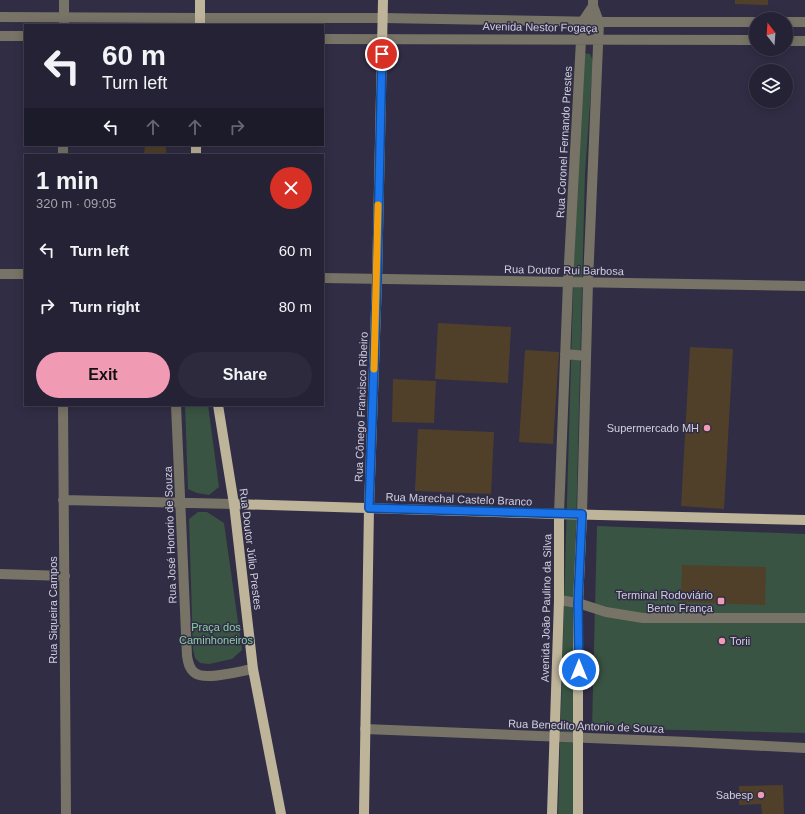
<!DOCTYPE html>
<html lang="en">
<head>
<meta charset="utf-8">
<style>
	:root { --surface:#242234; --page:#2c2a3c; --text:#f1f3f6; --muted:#a3a4ac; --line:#413f4f; --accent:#f19ab3 }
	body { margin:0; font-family:Arial,sans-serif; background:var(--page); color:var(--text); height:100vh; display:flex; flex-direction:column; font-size:15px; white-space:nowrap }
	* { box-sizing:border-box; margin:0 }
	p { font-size:13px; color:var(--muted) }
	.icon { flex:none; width:22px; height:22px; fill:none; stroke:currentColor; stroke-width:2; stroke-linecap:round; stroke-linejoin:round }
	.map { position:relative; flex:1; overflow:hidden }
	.side { position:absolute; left:24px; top:154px; width:300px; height:252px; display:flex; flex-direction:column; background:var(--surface); border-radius:0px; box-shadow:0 2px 10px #0003,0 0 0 1px var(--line) }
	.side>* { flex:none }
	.banner { position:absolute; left:24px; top:24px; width:300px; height:122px; border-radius:0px; box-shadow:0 2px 10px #0003,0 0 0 1px var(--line); background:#242234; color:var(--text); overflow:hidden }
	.needle { width:26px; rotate:343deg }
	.controls { position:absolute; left:749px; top:12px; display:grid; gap:8px }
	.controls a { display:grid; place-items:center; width:44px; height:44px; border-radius:50%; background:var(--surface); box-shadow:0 2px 10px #0003,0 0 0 1px var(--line); font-size:20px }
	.pin { position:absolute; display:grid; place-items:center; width:34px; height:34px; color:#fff; margin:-17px; border:2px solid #fff; border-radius:50%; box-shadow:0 1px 4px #0007 }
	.me { position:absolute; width:44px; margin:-22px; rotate:0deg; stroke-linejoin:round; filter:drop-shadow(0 0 3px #0008) }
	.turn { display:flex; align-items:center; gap:14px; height:84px; padding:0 12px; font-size:18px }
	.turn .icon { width:52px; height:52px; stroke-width:2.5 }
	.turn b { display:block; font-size:28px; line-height:34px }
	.lanes { display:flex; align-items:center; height:38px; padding:0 12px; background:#0003; justify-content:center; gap:20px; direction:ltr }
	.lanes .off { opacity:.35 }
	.round { display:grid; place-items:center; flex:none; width:42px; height:42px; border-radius:21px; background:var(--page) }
	.head { display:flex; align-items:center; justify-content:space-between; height:68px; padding:0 12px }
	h1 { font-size:24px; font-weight:700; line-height:30px }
	.cta { display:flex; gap:8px; margin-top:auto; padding:8px 12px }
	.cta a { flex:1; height:46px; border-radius:24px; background:var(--accent); color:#111; font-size:16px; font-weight:700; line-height:46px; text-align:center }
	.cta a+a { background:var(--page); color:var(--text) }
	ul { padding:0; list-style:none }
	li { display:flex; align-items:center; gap:12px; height:56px; padding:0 12px }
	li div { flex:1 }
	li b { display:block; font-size:15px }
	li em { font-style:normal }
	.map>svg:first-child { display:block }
	.green { fill:#395442 }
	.building { fill:#514029 }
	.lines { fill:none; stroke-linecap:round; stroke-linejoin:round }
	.minor { stroke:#777366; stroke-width:10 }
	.major { stroke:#bdb49a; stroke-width:10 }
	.route-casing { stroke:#114b97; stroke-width:10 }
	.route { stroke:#1a73e8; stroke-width:7 }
	.slow { stroke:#f59e0b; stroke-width:7 }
	.poi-dot { fill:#f19ab3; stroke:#302d45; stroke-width:1.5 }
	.labels { text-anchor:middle; stroke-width:3; stroke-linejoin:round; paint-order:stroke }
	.street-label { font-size:11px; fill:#d1cfdf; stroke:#302d45 }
	.poi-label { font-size:11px; fill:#d1cfdf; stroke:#302d45; text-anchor:end }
	.park-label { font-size:11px; fill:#8ad1a3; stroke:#302d45 }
</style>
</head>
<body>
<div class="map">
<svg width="805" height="814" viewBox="0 0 805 814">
	<rect width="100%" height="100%" fill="#302d45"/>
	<path class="green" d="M583 53 590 54 593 61 585 173 574 606 573 669 576 725 573 814H558L574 259Z
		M185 405H208L219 487 209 495 197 493 188 489Z
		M198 512H207L224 523 242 650 232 659 209 664 200 663 195 658 193 649 189 519Z
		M597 526 805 534V733L592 728Z"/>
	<path class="building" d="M735 0H768V5L735 4Z
		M145 145H166V155H144Z
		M438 323 511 327 508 383 435 379Z
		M690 347 733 349 724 509 681 506Z
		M525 350 559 352 553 444 519 442Z
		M393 379 436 381 434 423 392 422Z
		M418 429 494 432 491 494 415 491Z
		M682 565 766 567 765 605 681 602Z
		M783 785 784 814H762L761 804 739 805V786Z"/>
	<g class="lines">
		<path class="minor" d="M0 17 200 18H383L599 22H756
			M786 22H805
			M64 25V0
			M0 36H25
			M323 39 756 40
			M786 41H805
			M63 155V145
			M0 274H25
			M323 278 805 286
			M565 354 586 356
			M63 405 66 814
			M176 405 187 656C188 662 189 669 195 673 205 681 240 671 253 669
			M63 500 234 504
			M559 514 568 282 581 40 583 21 593 6
			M582 514 588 282 599 22 593 6V0
			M0 574 65 576
			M559 600 578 603 606 612 643 618H805
			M365 729 689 742 805 748"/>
		<path class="major" d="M200 25V0
			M196 155V145
			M218 405 234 504 253 669 281 814
			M234 504 559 514 805 520
			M364 814 369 508 377 280 383 0
			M552 814 559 600V514
			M578 814V603L582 514"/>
	</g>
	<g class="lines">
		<defs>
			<path id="route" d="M382 54 377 280 369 508 582 514 578 603 579 670"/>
		</defs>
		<use href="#route" class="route-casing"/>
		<use href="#route" class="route"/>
		<path class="slow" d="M374 369 378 205"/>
	</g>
	<g class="poi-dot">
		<circle cx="707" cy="428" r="4"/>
		<rect x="717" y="597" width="8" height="8" rx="2"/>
		<circle cx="722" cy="641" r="4"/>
		<circle cx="761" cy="795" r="4"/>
	</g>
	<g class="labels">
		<g class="street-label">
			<text transform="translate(540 27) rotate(1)" y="4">Avenida Nestor Fogaça</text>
			<text transform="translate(564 142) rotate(-87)" y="4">Rua Coronel Fernando Prestes</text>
			<text transform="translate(564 270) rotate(1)" y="4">Rua Doutor Rui Barbosa</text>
			<text transform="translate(361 407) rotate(-88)" y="4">Rua Cônego Francisco Ribeiro</text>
			<text transform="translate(459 499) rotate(2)" y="4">Rua Marechal Castelo Branco</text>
			<text transform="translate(170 535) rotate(-92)" y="4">Rua José Honorio de Souza</text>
			<text transform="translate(251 549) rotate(83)" y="4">Rua Doutor Júlio Prestes</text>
			<text transform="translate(546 608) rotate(-89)" y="4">Avenida João Paulino da Silva</text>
			<text transform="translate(53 610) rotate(-90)" y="4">Rua Siqueira Campos</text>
			<text transform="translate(586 726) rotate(2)" y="4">Rua Benedito Antonio de Souza</text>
		</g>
		<g class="poi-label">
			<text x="699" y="432">Supermercado MH</text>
			<text x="713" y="599">Terminal Rodoviário<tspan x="713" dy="13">Bento França</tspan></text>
			<text x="730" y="645" text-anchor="start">Torii</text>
			<text x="753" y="799">Sabesp</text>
		</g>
		<g class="park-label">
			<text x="216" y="631">Praça dos<tspan x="216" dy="13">Caminhoneiros</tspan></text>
		</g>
	</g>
</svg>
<div class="controls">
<a><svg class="needle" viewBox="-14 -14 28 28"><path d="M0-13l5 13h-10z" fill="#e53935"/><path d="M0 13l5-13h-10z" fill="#a3a4ac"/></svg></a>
<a><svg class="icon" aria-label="layers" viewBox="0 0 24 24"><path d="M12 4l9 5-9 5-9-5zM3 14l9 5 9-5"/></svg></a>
</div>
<div class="pin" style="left:382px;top:54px;background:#d93025"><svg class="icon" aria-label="arrive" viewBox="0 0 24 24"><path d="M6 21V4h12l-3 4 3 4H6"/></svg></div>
<svg class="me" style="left:579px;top:670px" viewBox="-20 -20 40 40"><circle r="17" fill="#1a73e8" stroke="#fff" stroke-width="3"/><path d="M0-11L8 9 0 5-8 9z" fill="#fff"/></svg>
<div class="banner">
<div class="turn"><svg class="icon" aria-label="left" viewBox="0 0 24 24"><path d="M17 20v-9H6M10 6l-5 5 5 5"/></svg><div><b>60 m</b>Turn left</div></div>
<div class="lanes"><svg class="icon" aria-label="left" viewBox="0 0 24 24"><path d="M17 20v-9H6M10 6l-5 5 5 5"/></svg><svg class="icon off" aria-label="ahead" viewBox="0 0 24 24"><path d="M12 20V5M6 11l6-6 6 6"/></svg><svg class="icon off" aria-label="ahead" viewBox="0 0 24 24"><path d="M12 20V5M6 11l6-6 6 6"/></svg><svg class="icon off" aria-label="right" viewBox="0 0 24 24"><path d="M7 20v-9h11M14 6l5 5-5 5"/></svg></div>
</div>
<section class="side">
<div class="head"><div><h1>1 min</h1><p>320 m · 09:05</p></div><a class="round" style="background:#d93025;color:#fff"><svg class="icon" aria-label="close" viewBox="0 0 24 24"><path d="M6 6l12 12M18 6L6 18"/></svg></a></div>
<ul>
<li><svg class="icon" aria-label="left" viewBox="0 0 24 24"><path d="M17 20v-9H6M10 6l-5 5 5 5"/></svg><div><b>Turn left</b></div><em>60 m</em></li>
<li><svg class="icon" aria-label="right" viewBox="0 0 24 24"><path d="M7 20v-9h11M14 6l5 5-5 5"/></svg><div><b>Turn right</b></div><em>80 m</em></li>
</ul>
<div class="cta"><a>Exit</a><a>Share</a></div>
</section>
</div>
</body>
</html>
